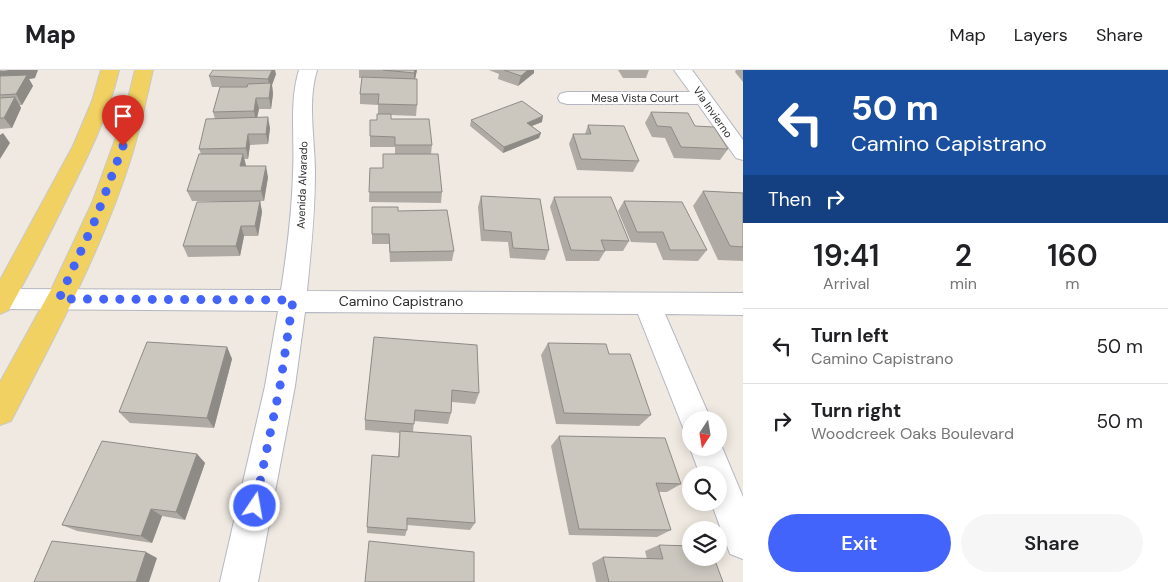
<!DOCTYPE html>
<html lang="en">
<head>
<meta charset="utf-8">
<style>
	:root { --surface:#fff; --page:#f6f6f6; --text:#202124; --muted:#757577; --line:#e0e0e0; --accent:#4264fb }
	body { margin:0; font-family:"DM Sans",sans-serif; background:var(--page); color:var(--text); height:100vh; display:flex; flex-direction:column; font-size:19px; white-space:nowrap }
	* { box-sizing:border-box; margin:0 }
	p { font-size:16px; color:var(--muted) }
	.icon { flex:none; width:28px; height:28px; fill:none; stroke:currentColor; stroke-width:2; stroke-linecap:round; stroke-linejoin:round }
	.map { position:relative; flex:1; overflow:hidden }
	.drawer { display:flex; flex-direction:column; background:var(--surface); width:425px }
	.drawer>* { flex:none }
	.guide { background:#1a4fa0; color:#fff; overflow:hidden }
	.needle { width:32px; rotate:192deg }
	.controls { position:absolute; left:682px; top:341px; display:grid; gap:10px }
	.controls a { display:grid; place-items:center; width:45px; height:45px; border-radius:50%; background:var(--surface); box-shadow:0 2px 12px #0003; font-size:25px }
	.pin { position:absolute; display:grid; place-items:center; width:42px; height:42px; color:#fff; margin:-51px -21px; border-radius:50% 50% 50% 0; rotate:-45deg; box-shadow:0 0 5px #0007 }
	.pin .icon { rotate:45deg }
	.me { position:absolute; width:55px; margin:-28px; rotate:12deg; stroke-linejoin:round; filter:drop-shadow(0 0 4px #0008) }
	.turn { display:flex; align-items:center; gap:18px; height:105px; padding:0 25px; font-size:22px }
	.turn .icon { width:65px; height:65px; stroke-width:2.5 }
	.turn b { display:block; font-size:35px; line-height:42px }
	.then { display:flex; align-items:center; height:48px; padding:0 25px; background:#0003; gap:10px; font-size:19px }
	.eta { display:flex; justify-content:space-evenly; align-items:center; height:85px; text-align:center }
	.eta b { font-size:30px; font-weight:600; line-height:35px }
	.action { display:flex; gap:10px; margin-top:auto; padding:10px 25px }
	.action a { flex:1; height:58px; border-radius:30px; background:var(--accent); color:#fff; font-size:20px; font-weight:600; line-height:58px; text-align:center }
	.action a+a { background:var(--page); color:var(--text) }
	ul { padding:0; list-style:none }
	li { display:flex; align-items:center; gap:15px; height:75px; padding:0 25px; border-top:1px solid var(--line) }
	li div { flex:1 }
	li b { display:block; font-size:19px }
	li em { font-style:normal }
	header { display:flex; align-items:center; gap:30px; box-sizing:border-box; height:70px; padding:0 25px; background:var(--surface); border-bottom:1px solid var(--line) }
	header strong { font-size:24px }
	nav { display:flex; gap:28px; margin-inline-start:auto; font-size:18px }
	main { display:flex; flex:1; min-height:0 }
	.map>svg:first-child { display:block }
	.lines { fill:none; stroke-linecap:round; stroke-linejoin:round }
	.minor-casing { stroke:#b4b7c1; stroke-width:2 }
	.major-casing { stroke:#c9c9c9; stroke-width:2 }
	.minor { fill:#fff; fill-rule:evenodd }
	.major { fill:#f2d163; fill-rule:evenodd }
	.wall { fill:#afaba4 }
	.shaded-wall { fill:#8e8b86 }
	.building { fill:#cbc7bf; stroke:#8e8b86 }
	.route { stroke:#4264fb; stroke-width:9; stroke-dasharray:0 16.2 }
	.labels { text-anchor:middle; stroke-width:4.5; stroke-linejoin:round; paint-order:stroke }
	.far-street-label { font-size:11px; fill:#2e2e2e; stroke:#fff }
	.street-label { font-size:14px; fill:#2e2e2e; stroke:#fff }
</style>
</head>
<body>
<header>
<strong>Map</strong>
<nav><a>Map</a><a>Layers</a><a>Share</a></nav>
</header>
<main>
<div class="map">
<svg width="743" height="512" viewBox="0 0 743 512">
	<rect width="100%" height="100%" fill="#efe9e1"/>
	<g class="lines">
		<defs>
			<path id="minor" d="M299 0H317C307 33 315 69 315 103 315 142 311 181 307 221L743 223V245L665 244 711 350H691V363L684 360 638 244 305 242 295 316 258 512H220L265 316 278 241 0 239V219L281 220C287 181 292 142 293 103 295 69 289 32 299 0Z
				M674 0H692L743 70V90L736 88 698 34H567L560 32 558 28 560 24 567 22H690Z
				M719 370 743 427V489L730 484 711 432H719V405H700L690 378 691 375V378H719Z"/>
			<path id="major" d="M101 0H119C109 44 89 84 69 124 50 164 30 202 9 240L0 244V210L73 76 92 31Z
				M135 0H153C146 30 140 59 131 88 102 180 55 266 11 351L0 355V312L52 218 92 133 124 45Z"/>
		</defs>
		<use href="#minor" class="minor-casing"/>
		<use href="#major" class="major-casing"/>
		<use href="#minor" class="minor"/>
		<use href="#major" class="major"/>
	</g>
	<path class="wall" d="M0 0 35 8 29 9 33 16 22 35H20L21 38 12 58 0 59Z
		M359 0H417L415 9 417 35 416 46 391 45V49L432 75 431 84 442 122 441 133 369 132 370 98H383L395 84V77H370V50H377L378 44V35L360 34V24L362 8H359Z
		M489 0H534V3L518 16 498 9 499 4Z
		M618 0H649L646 8H623Z
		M736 0H743V12L735 2Z
		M276 4 272 15 273 24 271 39H259L257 48 270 58 268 74 250 75 248 89H244L245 96 268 107 264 131H260L262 142 258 166H244L240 186 188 187 183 176 233 131H192L187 121 201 84 199 79 215 49 213 42 220 17H212L209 6Z
		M651 42 695 56 728 79 720 90 674 88 665 68 652 67 645 53Z
		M471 50 542 52 532 56 541 63 539 68 503 83 470 56Z
		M588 55 639 91 633 102 577 100 569 74 573 64H585Z
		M703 121 743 123V191L718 190 693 136Z
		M481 126 549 180 545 190 510 188 508 172 481 171 478 137Z
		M554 127 629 171 623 181H605L599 191H566L550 137Z
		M624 131 707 180 698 191 663 190 656 173 631 172 618 141Z
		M372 137 398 141 454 181 452 191 390 192 389 174H372Z
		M374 267 479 323 475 334 452 332 451 343 448 354 414 351 413 362 475 453 470 460 407 455V460L405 466 367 463V457L398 387 400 363 365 360V350Z
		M548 273 609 284 651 345 639 356 556 354 541 285Z
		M227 277 232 289 214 358 130 353 119 342Z
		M559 366 681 414 667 422H659L671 460 657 467 569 465 551 376Z
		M197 384 205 393 185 450 162 446 152 473 77 461 62 455Z
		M659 475 723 512H596L592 493 603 487 647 489 645 481Z"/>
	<path class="shaded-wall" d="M9 0H38L35 8 29 9 33 16 22 35 16 24 0 12V1Z
		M272 0H275L276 4 272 15 273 24 271 39 269 28 270 20 268 9Z
		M415 0H417L414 14V3Z
		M528 0H534V3L518 16 521 6Z
		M15 27 21 38 12 58 4 48Z
		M256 28 259 39 256 52 254 41Z
		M543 46 542 52 526 58 527 53Z
		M268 47 270 58 268 74 266 64Z
		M3 63 10 73 0 89V65Z
		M541 63 539 68 503 83 504 77Z
		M248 64 250 75 248 89 246 78Z
		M243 84 246 95 243 107 240 96Z
		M266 96 268 107 264 131 261 121Z
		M260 131 262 142 258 166 255 156Z
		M241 156 244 166 240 186 236 176Z
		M227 277 232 289 214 358 207 348Z
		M197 384 205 393 185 450 176 442Z
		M151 439 162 446 152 473 141 466Z
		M146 482 157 488 149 512H136Z"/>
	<path class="building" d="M213 0H272L268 9 209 6Z
		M383 0H415L414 3Z
		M504 0H528L521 6Z
		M27 5 16 24 0 25V6Z
		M362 7 417 9V35L378 34 379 24H360Z
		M271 13 269 28H256L254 41 213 42 220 17H247L248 14Z
		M15 27 4 48H0V28Z
		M522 31 543 46 527 53 541 63 504 77 471 50Z
		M651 42 688 43 695 56 714 57 728 79 681 77 671 57 657 56Z
		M377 44H391V49H429L432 75H395V67L370 66V50H377Z
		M268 47 266 64H248L246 78 199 79 206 49Z
		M588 55 624 56 639 91 581 89 573 64H591Z
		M199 84H243L240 96H266L261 121H187Z
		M383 84H438L442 122H369L370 98H383Z
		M703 121 743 123V177L730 176Z
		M481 126 540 129 549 180 513 178 511 162 484 160Z
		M554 127H611L629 171 601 170 605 181 571 180Z
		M260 131 255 156H241L236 176H183L197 132Z
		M624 131 682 132 707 180H670L663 162H637Z
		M372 137H398V141L447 140 454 181 390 182 389 164H372Z
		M374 267 477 275 479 323 452 320 451 343 415 340 414 354 365 350Z
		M147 272 227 277 207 348 119 342Z
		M548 273 606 274 609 284H630L651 345 564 343Z
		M400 361 471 366 475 453 407 448V460L367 457 372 385 399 387Z
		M559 366 665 368 681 414 656 413 671 460 579 459Z
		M102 371 197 384 176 442 151 439 141 466 62 455Z
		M52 471 146 482 136 512H34Z
		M369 471 474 482V512H365Z
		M659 475 691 476V488H714L723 512H609L603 487 663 489Z"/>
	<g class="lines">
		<path class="route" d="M123 76 96 148 59 229 293 230 280 316 255 436"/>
	</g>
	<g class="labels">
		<g class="far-street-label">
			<text x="635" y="32">Mesa Vista Court</text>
			<text transform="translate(713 42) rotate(55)" y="4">Via Invierno</text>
			<text transform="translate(302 115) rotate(-88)" y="4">Avenida Alvarado</text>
		</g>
		<g class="street-label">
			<text x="401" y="236">Camino Capistrano</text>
		</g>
	</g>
</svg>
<div class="controls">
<a><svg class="needle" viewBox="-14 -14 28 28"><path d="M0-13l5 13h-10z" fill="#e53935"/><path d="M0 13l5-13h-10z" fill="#757577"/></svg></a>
<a><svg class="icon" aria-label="search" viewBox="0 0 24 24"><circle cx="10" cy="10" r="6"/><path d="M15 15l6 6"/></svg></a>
<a><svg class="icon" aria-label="layers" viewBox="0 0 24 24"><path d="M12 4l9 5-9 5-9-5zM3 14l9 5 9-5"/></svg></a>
</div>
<div class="pin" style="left:123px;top:76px;background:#d93025"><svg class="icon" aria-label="arrive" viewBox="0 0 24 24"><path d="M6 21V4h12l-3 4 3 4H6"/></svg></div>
<svg class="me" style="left:255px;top:436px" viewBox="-20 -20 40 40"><circle r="17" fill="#4264fb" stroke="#fff" stroke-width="3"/><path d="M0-11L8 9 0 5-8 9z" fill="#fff"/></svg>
</div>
<section class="drawer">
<div class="guide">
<div class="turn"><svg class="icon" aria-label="left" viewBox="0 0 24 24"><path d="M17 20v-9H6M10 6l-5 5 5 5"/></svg><div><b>50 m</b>Camino Capistrano</div></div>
<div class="then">Then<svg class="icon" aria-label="right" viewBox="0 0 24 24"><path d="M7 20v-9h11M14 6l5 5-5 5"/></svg></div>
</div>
<div class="eta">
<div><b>19:41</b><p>Arrival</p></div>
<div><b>2</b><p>min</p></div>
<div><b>160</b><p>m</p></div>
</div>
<ul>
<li><svg class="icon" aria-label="left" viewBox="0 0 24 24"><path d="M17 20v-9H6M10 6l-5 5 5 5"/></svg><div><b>Turn left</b><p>Camino Capistrano</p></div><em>50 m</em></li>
<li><svg class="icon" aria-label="right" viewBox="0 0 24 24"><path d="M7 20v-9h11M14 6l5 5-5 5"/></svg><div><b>Turn right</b><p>Woodcreek Oaks Boulevard</p></div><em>50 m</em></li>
</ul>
<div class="action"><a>Exit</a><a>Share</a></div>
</section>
</main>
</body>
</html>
